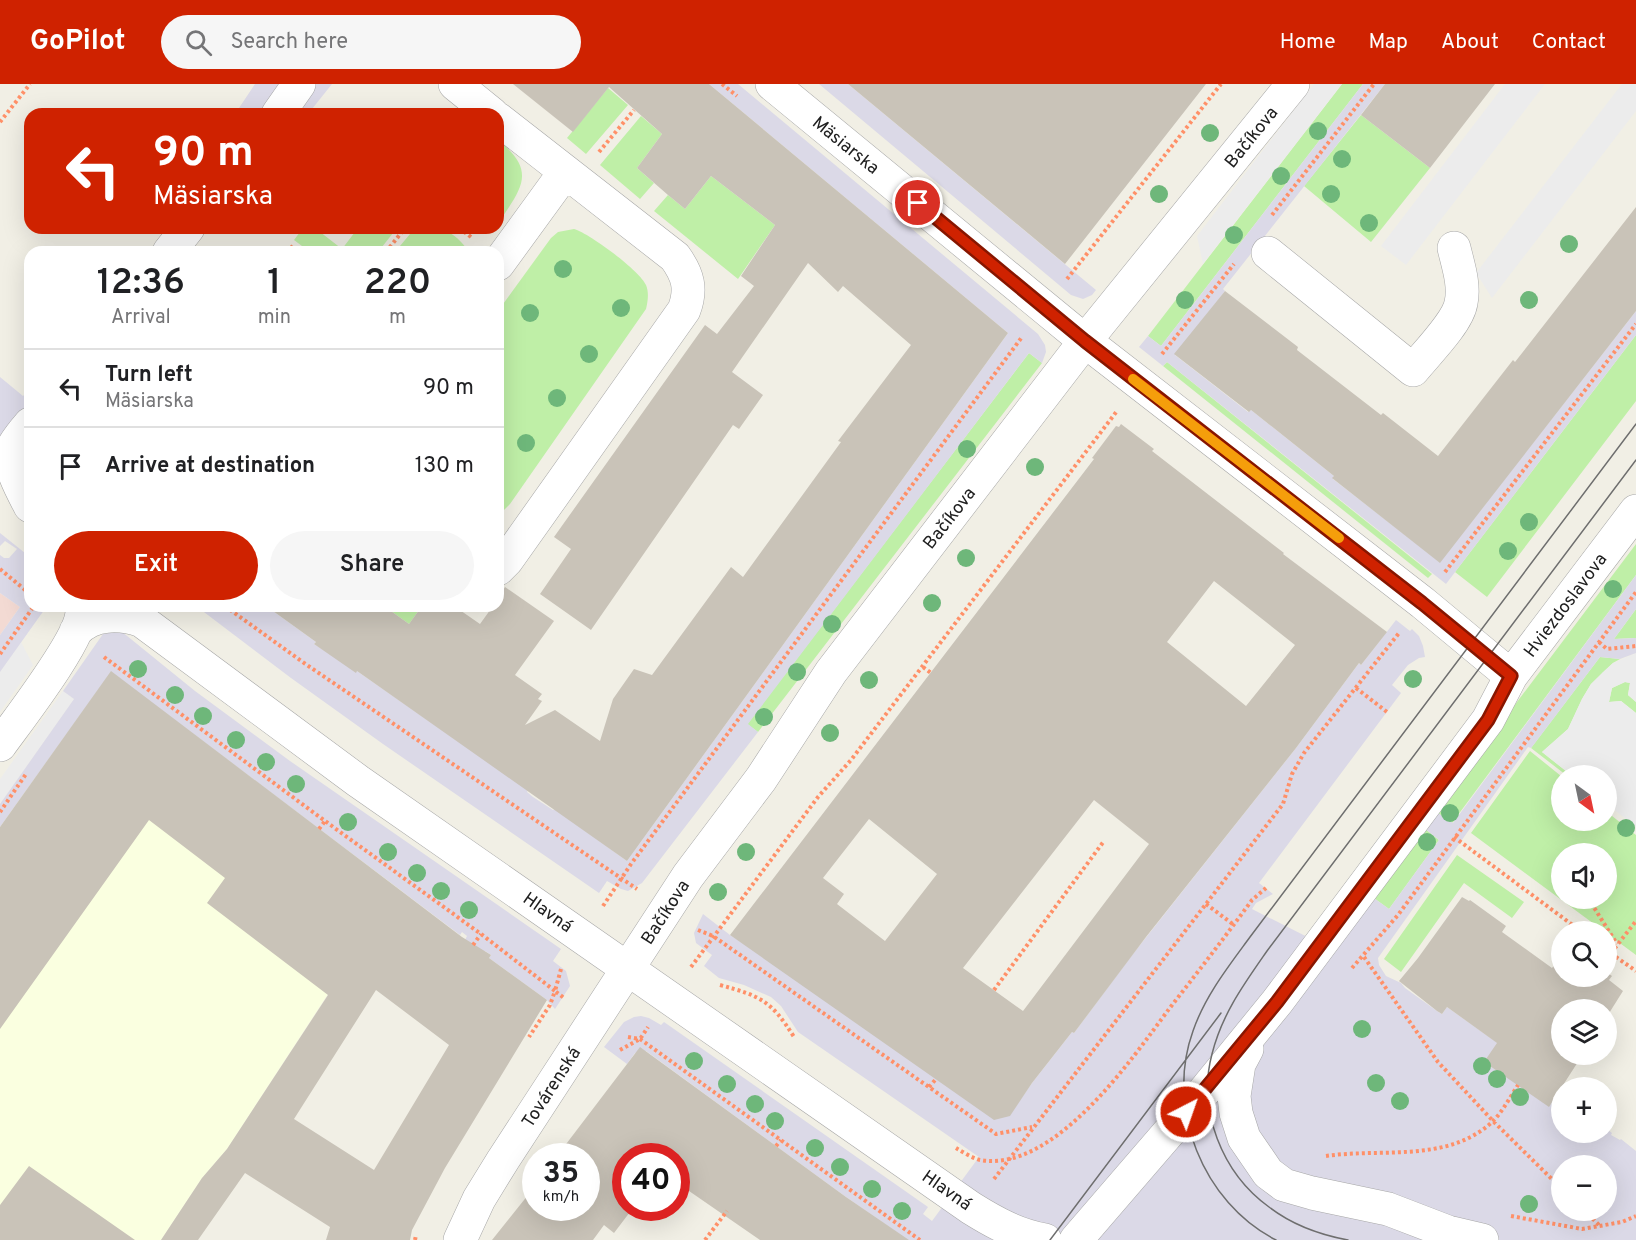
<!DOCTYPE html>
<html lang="en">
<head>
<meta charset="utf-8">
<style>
	:root { --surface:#fff; --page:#f6f6f6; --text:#202124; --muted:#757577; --line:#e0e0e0; --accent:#cf2200 }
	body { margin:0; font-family:Overpass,sans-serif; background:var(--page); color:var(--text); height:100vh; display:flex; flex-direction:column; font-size:22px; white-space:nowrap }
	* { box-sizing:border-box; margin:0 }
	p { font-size:20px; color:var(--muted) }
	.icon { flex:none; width:33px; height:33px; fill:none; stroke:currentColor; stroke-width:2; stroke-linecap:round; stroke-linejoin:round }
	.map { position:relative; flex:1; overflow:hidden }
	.drawer { position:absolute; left:24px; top:162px; width:480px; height:366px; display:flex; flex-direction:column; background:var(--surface); border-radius:18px; box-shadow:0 6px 24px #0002 }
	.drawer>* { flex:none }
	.guide { position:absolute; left:24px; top:24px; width:480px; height:126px; border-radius:18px; box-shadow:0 6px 24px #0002; background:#cf2200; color:#fff; overflow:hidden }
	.needle { width:39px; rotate:147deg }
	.fabs { position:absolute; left:1551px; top:681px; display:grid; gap:12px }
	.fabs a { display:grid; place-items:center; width:66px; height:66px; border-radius:50%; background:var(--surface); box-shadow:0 6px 24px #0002; font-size:30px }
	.speed { position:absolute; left:522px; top:1059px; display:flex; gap:12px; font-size:30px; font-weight:700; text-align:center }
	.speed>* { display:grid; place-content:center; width:78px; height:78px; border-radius:50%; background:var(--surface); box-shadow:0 6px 24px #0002; line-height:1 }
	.speed small { font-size:15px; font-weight:400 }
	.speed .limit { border:9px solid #d22; background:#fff; color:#111 }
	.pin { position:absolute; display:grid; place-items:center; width:51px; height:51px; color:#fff; margin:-26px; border:3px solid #fff; border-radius:50%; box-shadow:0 2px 6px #0007 }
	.me { position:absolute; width:66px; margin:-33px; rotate:41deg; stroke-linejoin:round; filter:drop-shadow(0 0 4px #0008) }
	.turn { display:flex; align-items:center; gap:21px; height:126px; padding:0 30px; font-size:27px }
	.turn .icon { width:78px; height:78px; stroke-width:2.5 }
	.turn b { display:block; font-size:42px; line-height:51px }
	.eta { display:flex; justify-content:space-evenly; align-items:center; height:102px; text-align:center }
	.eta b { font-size:36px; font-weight:600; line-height:42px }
	.action { display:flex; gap:12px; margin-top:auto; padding:12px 30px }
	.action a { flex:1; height:69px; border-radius:36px; background:var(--accent); color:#fff; font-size:24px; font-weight:600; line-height:69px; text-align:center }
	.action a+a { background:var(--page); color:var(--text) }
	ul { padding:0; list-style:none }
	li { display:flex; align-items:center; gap:18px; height:78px; padding:0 30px; border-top:2px solid var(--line) }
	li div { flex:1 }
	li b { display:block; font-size:22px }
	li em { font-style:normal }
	header { display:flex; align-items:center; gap:36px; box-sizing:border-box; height:84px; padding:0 30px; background:var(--accent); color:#fff }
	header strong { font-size:28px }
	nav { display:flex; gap:33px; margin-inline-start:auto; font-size:21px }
	.search { width:420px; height:54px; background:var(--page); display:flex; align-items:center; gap:15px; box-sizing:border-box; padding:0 21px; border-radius:33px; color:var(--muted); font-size:22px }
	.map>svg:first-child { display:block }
	.commercial { fill:#f3dad3 }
	.education { fill:#faffe0 }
	.grass { fill:#bfefa7; fill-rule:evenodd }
	.parking { fill:#ececec }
	.plaza { fill:#dbd9e7; fill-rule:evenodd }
	.building { fill:#c9c3b8; fill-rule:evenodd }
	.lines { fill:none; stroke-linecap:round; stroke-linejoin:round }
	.minor-casing { stroke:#a7a7a7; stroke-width:34 }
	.path { stroke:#ff9068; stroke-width:4; stroke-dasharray:3 3; stroke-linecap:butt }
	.minor { stroke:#fff; stroke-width:33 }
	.tram { stroke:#6e6e6e; stroke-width:1.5 }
	.tree { fill:#6eb77a }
	.route-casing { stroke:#871600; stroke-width:15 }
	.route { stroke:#cf2200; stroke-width:10 }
	.slow { stroke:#f59e0b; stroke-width:10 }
	.labels { text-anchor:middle; stroke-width:4.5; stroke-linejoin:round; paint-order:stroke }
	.street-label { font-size:18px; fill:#202020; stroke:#fff }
</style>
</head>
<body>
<header>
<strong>GoPilot</strong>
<div class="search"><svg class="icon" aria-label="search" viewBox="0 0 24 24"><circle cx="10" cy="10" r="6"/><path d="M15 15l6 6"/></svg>Search here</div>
<nav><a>Home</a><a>Map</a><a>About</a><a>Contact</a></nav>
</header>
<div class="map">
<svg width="1636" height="1156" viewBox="0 0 1636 1156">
	<rect width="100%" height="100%" fill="#f1efe5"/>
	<path class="commercial" d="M0 509 20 523 0 551Z"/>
	<path class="education" d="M111 587 403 808 345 884 227 1065 202 1094 161 1156H0V743Z"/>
	<path class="grass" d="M1342 0H1363L1161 262 1148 252Z
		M608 4 628 21 586 70 567 54Z
		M1361 31 1430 84 1371 158 1304 102Z
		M641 32 662 50 637 84 654 99 640 115 600 81Z
		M498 56C538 88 521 104 498 140Z
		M711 92 775 141 738 195 654 127 668 111 685 125Z
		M303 144H315L342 165 358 144H397L378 168H310L294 156Z
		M415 144C442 144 453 145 469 168H395Z
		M574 145C589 149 640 187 646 201 649 208 648 217 646 225L510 420 498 432V227L551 154 558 148Z
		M1636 251V317L1487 513 1455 488Z
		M1029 269 1042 279 758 648 747 640Z
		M1167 278 1432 490 1428 494 1163 282Z
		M1636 460V491L1452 739 1435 727Z
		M384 522H422L409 540Z
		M1636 525V554L1614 555Z
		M1600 573 1620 575 1613 579 1591 600 1582 615 1568 645 1542 668 1571 691H1566L1531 664Z
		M1625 598 1630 599 1628 611 1636 618V629L1621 617 1609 618 1612 604Z
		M1530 667 1561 692 1562 736H1606L1607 728 1636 751V871L1471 749ZM1562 770H1606V814H1562Z
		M1424 744 1439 756 1389 825 1371 812Z
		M1457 771 1524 818 1512 834 1464 799 1401 888 1384 875Z"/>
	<path class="parking" d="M1314 0H1342L1203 180 1197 152Z
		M1505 0H1545L1406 181 1381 162Z
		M1622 0H1636V27L1492 214 1476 189Z
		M21 558 33 581 0 628V588Z
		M1636 569V618L1628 611 1630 599 1625 598 1612 604 1609 618 1621 617 1636 629V743L1607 720 1606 692 1571 691 1542 668 1568 645 1582 615 1591 600 1603 588 1613 579Z
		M63 607 74 615 0 720V695Z"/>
	<path class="plaza" d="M255 0H285L263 30H235Z
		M313 0H332L308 30H292Z
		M709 0H738L1038 250 1045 261 1046 268 1042 279 1029 269 748 640 758 648 642 799 628 807 621 805 607 797 599 809 383 660 291 594 196 522H266L316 558 314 560 357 587 528 706 527 708 533 713 553 726 555 725 627 777 1008 249Z
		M819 0H848L1096 206 1092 211 1083 215 1071 211Z
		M1363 0H1385L1223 205 1225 207 1175 271 1248 328 1251 326 1334 392 1333 395 1440 478 1636 227V251L1446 500 1167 278 1163 282 1139 263 1148 252 1161 262Z
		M0 293 23 312 30 305V321L0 357Z
		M0 449 30 473V522H47L0 588V551L20 523 0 509V471L4 474H9L17 465 5 457 0 462Z
		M1636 491V525L1614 555 1636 554V569L1620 575 1600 573 1535 659 1531 664 1528 663 1378 874 1379 881 1386 892 1401 899 1405 904 1437 927 1442 930 1447 923 1499 960 1485 979 1550 1021 1562 1004V1048H1606L1607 1034 1614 1039 1608 1046 1612 1049 1611 1051 1620 1056 1621 1055 1636 1067V1156H908L846 1113 646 967 635 969 627 980 604 963 624 938 634 933 641 932 649 934 661 941 664 938 928 1123 923 1130 932 1137 979 1073 798 948 781 922 771 913 744 901 719 894 704 882 712 871 696 859 694 849 703 830 730 851 1009 1032 1032 999 1072 948 1074 949 1129 875 1296 664 1359 579 1361 581 1396 536 1410 547 1412 545 1419 552 1423 562 1425 573 1419 574 1408 581 1392 601 1401 609 1259 799 1273 810 1256 819 1252 825 1331 865 1371 812 1389 825 1439 756 1424 744 1435 727 1453 739ZM1562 1082H1606V1126H1562Z
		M121 547 195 607 290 677 561 865 553 877 566 887 570 902 555 925 547 916 489 874 491 871 485 867 483 869 465 856 467 852 462 848 460 851 111 588 0 743V720L74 615 63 607 103 550Z"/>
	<path class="building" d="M513 0H709L1008 249 627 777 357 587 356 589 314 560 316 558 266 522H384L409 540 422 522H454L480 540 493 522H498V514L505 503 554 537 515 591 542 610 538 615 542 617 525 641 555 626 600 657 613 615 634 585 652 591 731 483 743 493 841 358 838 357 911 261 843 202 838 208 808 179 732 288 763 311 739 345 733 341 591 546 540 510 571 465 554 453 705 241 717 250 754 202 741 192 775 141 711 92 685 125 668 111 637 84 662 50 609 3 573 48Z
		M848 0H1206L1065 180Z
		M1385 0H1495L1430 84 1361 31Z
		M1636 123V227L1440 479 1332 394 1334 392 1251 326 1249 328 1174 270 1225 207 1298 263 1297 266 1381 331 1383 329 1438 372 1513 276 1515 278Z
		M1121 340 1154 365 1152 367 1284 469 1283 470 1387 548 1361 581 1359 579 1296 664 1146 853 1074 949 1072 948 1032 999 1010 1032 994 1036 730 851 1094 375 1092 374 1116 342 1119 343ZM1214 497 1295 561 1246 622 1167 558ZM1094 716 1149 760 1023 927 963 884ZM869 735 937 790 885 857 837 820 844 810 823 794Z
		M111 587 462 853 491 871 489 874 547 916 445 1084 412 1146 410 1156H326L330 1143 245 1089 198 1156H161L202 1094 227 1065 328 911 207 819 225 794 149 736 0 945V743ZM376 906 449 961 374 1086 294 1035Z
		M1462 813 1469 817 1470 816 1506 842 1502 848 1552 884 1562 871V892H1606V888L1612 892 1609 896 1623 907 1606 934V926H1562V970H1583L1549 1023 1484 978 1497 959 1447 923 1442 930 1437 927 1399 897 1418 874Z
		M640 963 846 1113 909 1156H760L676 1098V1072H626V1124H633L614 1149 604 1141 593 1156H492L536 1101V1124H586V1072H557Z
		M29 1082 135 1156H0V1121Z"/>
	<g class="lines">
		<defs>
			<path id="minor" d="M455 0 492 30
				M772 0 1085 257 1423 519 1511 592
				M278 30 299 0
				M498 35 675 173C688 191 692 205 684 226L507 476 498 485
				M169 168 188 144
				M1268 169 1413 286C1426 270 1458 238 1461 219 1465 201 1458 181 1454 164
				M498 180 565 88
				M30 340C24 347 17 355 13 363 5 378 23 408 30 422
				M76 547C92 529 120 529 142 537L358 697 971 1124C995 1139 1017 1151 1045 1156
				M0 661C18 636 82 554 82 527
				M1247 965 1239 980 1234 1012 1236 1029 1244 1054 1268 1089 1284 1101 1312 1109 1388 1125 1448 1148 1482 1156
				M460 1156 479 1115 503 1076 688 792 761 695 831 588 1085 257 1293 0
				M1076 1156 1207 1004 1277 918 1488 636 1511 592 1636 427"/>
		</defs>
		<use href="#minor" class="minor-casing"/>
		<path class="path" d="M722 0 737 12
			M0 38 30 0
			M599 68 634 26
			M1272 131 1374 0
			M459 144 471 153
			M290 162 298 168
			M386 168 405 144
			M1067 195 1221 0
			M1162 270 1234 180
			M0 485 30 510
			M1445 488 1636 240
			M225 522 304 579 637 805
			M1599 558 1607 565 1636 562
			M0 570 34 522
			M104 573 325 737 481 850 555 907 550 921 529 953
			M923 583 931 589
			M1356 604 1387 628
			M0 728 26 690
			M319 745 325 737
			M1454 753 1582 848
			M1588 814 1617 860
			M1206 820 1234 841
			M603 822 631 780 1022 253
			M698 846 713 852 996 1050 1032 1043
			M473 861 481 850
			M1606 866 1636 887
			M1611 869 1636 837
			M1364 873 1438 978 1493 1037 1562 1105
			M691 883 818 713 851 676 1117 327
			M1352 884 1398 831 1636 508
			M561 885 555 907 564 914
			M720 901C760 912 771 916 794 953
			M994 906 1104 757
			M628 953 640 955 920 1156
			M620 966 640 955 648 943
			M929 1003 936 995
			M776 1062 781 1056
			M956 1064C963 1068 972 1074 980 1076 1054 1089 1131 976 1169 925 1197 889 1225 853 1252 816L1266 804
			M1326 1072C1381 1064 1446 1079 1491 1039 1502 1029 1510 1013 1518 1001
			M994 1095 1283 720 1292 690 1304 669 1399 549
			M1584 1126 1600 1142
			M1511 1132 1582 1145 1622 1138 1636 1132
			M415 1156 416 1151
			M705 1156 727 1127"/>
		<use href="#minor" class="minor"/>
		<path class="tram" d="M1050 1156 1221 929
			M1276 1156C1203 1119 1165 1024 1193 947 1205 912 1228 883 1250 853L1636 340
			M1348 1156C1321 1151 1291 1140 1269 1123 1222 1089 1197 1026 1212 970 1222 930 1244 900 1267 867L1636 376"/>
	</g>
	<g class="tree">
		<circle cx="1318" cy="47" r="9"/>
		<circle cx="1210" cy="49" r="9"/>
		<circle cx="1342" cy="75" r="9"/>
		<circle cx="1281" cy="92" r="9"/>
		<circle cx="1159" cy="110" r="9"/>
		<circle cx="1331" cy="110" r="9"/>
		<circle cx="1369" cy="139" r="9"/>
		<circle cx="1234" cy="151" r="9"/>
		<circle cx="1569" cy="160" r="9"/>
		<circle cx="563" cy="185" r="9"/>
		<circle cx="1185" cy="216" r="9"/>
		<circle cx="1529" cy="216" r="9"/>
		<circle cx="621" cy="224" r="9"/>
		<circle cx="530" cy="229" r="9"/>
		<circle cx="589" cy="270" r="9"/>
		<circle cx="557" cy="314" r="9"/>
		<circle cx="526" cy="359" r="9"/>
		<circle cx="967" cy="365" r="9"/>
		<circle cx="1035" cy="383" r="9"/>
		<circle cx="1529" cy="438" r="9"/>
		<circle cx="1508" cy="467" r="9"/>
		<circle cx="966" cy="474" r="9"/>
		<circle cx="1613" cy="505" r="9"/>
		<circle cx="932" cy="519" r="9"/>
		<circle cx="832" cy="540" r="9"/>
		<circle cx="138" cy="585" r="9"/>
		<circle cx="797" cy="588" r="9"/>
		<circle cx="1413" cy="595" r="9"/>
		<circle cx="869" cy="596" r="9"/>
		<circle cx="175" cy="611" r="9"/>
		<circle cx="203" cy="632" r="9"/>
		<circle cx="764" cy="633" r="9"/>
		<circle cx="830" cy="649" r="9"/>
		<circle cx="236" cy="656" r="9"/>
		<circle cx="266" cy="678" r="9"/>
		<circle cx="296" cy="700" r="9"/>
		<circle cx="1450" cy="729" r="9"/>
		<circle cx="348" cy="738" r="9"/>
		<circle cx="1626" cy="744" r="9"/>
		<circle cx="1427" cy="758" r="9"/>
		<circle cx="388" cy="768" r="9"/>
		<circle cx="746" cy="768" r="9"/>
		<circle cx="417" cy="789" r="9"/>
		<circle cx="441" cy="807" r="9"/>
		<circle cx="718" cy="808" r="9"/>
		<circle cx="469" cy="826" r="9"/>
		<circle cx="1362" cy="945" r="9"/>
		<circle cx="694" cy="977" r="9"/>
		<circle cx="1482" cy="982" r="9"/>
		<circle cx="1497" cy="995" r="9"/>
		<circle cx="1376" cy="999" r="9"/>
		<circle cx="727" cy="1000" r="9"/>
		<circle cx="1520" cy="1013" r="9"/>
		<circle cx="1400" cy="1017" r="9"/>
		<circle cx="755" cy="1020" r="9"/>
		<circle cx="775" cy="1037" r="9"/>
		<circle cx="815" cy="1064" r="9"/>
		<circle cx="840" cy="1083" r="9"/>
		<circle cx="872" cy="1105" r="9"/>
		<circle cx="1529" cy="1120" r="9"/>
		<circle cx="902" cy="1127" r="9"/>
	</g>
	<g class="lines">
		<defs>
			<path id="route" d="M918 119 1085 257 1422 519 1511 592 1488 636 1277 918 1186 1028"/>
		</defs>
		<use href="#route" class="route-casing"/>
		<use href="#route" class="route"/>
		<path class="slow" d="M1133 295 1339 454"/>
	</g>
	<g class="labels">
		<g class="street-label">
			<text transform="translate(1251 53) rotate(-51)" y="6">Bačíkova</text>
			<text transform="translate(846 61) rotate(39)" y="6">Mäsiarska</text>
			<text transform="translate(949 434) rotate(-52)" y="6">Bačíkova</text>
			<text transform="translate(1565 521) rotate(-53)" y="6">Hviezdoslavova</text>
			<text transform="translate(548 828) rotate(35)" y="6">Hlavná</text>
			<text transform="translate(665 828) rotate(-57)" y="6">Bačíkova</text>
			<text transform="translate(551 1003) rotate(-57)" y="6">Továrenská</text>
			<text transform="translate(947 1106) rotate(35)" y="6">Hlavná</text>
		</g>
	</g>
</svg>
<div class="fabs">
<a><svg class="needle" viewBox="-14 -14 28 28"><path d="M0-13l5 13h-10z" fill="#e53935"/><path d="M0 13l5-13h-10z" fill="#757577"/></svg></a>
<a><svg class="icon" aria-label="sound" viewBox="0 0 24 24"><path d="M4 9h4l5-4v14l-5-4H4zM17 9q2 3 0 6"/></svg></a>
<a><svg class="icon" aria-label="search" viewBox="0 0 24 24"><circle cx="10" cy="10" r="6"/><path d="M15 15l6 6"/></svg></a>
<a><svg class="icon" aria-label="layers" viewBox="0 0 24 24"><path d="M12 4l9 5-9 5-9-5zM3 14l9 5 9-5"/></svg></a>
<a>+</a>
<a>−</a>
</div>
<div class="speed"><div>35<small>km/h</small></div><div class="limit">40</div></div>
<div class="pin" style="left:918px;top:119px;background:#d93025"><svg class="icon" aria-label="arrive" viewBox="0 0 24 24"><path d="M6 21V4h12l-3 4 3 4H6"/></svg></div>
<svg class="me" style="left:1186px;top:1028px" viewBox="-20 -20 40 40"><circle r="17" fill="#cf2200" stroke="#fff" stroke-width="3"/><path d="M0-11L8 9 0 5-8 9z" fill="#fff"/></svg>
<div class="guide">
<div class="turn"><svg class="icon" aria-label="left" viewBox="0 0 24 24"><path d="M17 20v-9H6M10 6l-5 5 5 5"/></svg><div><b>90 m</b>Mäsiarska</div></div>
</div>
<section class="drawer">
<div class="eta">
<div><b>12:36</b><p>Arrival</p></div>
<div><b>1</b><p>min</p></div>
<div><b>220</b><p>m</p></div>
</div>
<ul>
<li><svg class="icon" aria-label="left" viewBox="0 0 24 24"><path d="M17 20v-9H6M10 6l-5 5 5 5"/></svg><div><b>Turn left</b><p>Mäsiarska</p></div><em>90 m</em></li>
<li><svg class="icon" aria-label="arrive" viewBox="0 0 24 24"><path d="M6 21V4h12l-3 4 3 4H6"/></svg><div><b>Arrive at destination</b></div><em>130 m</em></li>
</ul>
<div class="action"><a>Exit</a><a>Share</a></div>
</section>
</div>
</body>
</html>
